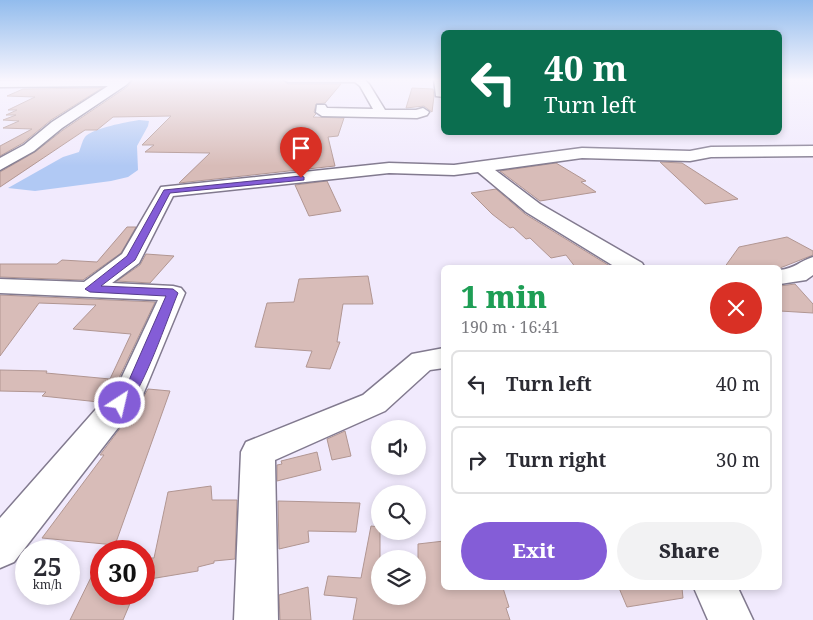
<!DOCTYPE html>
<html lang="en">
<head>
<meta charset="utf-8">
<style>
	:root { --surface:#fff; --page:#f2f2f3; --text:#2b2b33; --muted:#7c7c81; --line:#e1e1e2; --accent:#845dd7 }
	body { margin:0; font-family:"Noto Serif",serif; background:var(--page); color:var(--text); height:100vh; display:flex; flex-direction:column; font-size:19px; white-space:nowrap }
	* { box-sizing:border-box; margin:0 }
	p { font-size:16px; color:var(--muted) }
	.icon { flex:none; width:28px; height:28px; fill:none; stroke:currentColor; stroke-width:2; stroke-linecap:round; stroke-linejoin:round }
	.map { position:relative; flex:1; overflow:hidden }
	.panel { position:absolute; left:441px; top:265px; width:341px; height:325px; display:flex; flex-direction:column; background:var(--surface); border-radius:8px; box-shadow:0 2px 8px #0003 }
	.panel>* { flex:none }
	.hud { position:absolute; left:441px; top:30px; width:341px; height:105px; border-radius:8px; box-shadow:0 2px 8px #0003; background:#0b6e4f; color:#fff; overflow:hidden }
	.tools { position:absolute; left:371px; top:420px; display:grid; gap:10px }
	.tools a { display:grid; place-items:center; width:55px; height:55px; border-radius:50%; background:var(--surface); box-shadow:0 2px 8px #0003; font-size:25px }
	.speed { position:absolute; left:15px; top:540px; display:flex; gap:10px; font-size:25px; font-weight:700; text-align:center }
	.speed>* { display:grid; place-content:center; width:65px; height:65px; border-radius:50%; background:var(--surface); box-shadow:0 2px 8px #0003; line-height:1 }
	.speed small { font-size:12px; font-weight:400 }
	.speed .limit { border:8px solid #d22; background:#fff; color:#111 }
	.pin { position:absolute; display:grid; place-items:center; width:42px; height:42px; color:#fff; margin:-51px -21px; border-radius:50% 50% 50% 0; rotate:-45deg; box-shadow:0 0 5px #0007 }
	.pin .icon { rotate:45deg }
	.me { position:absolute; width:55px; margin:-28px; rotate:35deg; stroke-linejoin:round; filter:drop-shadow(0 0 4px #0008) }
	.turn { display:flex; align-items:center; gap:18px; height:105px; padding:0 20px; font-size:22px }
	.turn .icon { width:65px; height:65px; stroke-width:2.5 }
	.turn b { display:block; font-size:35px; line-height:42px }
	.round { display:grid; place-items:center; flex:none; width:52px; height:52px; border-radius:26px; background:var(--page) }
	.headline { display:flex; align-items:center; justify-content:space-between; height:85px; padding:0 20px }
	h1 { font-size:30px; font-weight:800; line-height:38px; color:#1e9e55 }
	.cta { display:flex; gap:10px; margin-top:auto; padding:10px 20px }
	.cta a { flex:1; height:58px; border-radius:30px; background:var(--accent); color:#fff; font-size:20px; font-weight:800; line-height:58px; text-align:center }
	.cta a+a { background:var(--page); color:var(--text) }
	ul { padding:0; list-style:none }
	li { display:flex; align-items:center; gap:15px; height:68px; margin:0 10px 8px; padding:0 10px; border:2px solid var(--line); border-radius:8px }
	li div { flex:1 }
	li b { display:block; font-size:19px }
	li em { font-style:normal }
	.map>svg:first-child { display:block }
	.water { fill:#b1c9f4 }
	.building { fill:#d8bcb8; stroke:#b19692 }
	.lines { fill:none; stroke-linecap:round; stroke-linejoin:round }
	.minor-casing { stroke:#827a8f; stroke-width:3 }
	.minor { fill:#fff; fill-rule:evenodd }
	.route { fill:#845dd7; stroke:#563c8c }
</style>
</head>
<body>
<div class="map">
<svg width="813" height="620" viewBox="0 0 813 620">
	<rect width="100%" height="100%" fill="#f1eafd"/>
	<path class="water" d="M139 120 149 121 148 126 137 146 138 170 128 177 111 181 35 191 8 188 63 157 79 152C81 147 82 141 85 137 93 128 127 122 139 120Z"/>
	<path class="building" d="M134 79H281L288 84H341L325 103 316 104 314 112 316 114 313 117 344 118 338 136 328 137 335 166 179 183 210 153 145 152 154 145H142L171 116 113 117 97 130H85L0 187V172L35 152 63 130 127 87Z
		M102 88 51 120 23 143 0 156V146L32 129 3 128 19 121 3 120 16 115H6L17 110H8L35 97 7 96 23 89Z
		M412 88 433 89 434 96 432 112 424 106 406 108Z
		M660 162 682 163 738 199 705 204Z
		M556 163 586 181 581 182 596 192 540 201 500 171Z
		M327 181 341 211 309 216 295 185Z
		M496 189 525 214 613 268H576L566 255 551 258 530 238 526 239 513 227 510 228 492 214 471 193Z
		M127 227H136L121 253 83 280 0 277V264H57L62 260 97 262Z
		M787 237 813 251V255L780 268H724L739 247Z
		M146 254 174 256 150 283 117 281 140 265Z
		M368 276 373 304H343L337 342H340L330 369 306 367 312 351 255 347 267 303 294 302 299 279Z
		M795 284 813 304V313L780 311V286Z
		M0 295 155 302 117 382 99 402 42 396 46 392 0 391V370L47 371 46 373 110 379 131 334 73 329 96 305 39 303 0 356Z
		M148 389 170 391 115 545 42 538 104 455H100L143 398Z
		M345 431 351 456 332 460 327 439Z
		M317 452 321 470 277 481V465L282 464 281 461Z
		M211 486 212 500H237L235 559 214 561V563L198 567V571L144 580V558H154L168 492Z
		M278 501 360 503 356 532 308 531 309 542 279 549Z
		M371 526 380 527V596H418V544L444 541V588H503L509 607 506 608 510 620H353L357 598 324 595 328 576 361 578Z
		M101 557V594H134L123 620H70Z
		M308 587 311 620H280L279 595Z
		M619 588H682L683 598 627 607Z"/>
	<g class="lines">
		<defs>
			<path id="minor" d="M132 79 126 85 62 128 34 151 0 170V158L24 145 52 122 108 86 0 87V81Z
				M283 79H364L369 84 385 110H416L423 108 429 112 427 115 417 118 322 116 316 112 317 105H325L327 108 373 109 360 86 355 82H288Z
				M434 79H444V97L436 96Z
				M813 146V156L711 157 690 161 582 158 495 170 540 204 642 263 645 268H617L526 212 478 172 454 175 389 173 173 196 139 263 112 283 173 286 181 288 185 293 142 397 14 562 0 568V518L119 383 158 300 0 293V279L84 282 122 254 161 187 389 163 454 165 582 148 690 151 711 147Z
				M813 257V275L806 280 780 284V270C794 269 800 261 813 257Z
				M444 348V368L430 370 385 411 275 460 278 620H234L241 452 246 442 363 395 412 354Z
				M694 588H738L753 620H708Z"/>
		</defs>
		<use href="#minor" class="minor-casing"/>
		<use href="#minor" class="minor"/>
	</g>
	<linearGradient id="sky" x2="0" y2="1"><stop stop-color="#92bced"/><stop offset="0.48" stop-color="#f9f6fe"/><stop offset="1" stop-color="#f9f6fe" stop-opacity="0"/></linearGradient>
	<rect width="813" height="166" fill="url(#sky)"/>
	<path class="route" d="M301 176 304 177V180L170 193 135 260 101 286 173 289 178 293C168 317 143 391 126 406 122 408 119 408 115 407L113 403 126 387 166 296 90 292 85 289 127 256 164 190Z"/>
</svg>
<div class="tools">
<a><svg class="icon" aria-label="sound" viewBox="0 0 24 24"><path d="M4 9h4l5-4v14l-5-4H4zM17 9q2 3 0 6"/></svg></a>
<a><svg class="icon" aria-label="search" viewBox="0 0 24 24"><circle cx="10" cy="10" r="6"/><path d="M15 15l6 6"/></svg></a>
<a><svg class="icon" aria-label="layers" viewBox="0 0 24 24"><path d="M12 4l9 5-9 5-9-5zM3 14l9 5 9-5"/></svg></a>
</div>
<div class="speed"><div>25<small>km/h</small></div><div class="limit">30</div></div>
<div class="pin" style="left:301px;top:178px;background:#d93025"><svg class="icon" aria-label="arrive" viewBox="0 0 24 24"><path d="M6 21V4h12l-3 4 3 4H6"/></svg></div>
<svg class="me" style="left:120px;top:403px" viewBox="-20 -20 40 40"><circle r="17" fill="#845dd7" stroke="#fff" stroke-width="3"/><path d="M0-11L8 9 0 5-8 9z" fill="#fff"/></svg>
<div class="hud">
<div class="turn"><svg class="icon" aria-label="left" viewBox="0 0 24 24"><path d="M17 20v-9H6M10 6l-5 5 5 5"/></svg><div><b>40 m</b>Turn left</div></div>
</div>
<section class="panel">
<div class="headline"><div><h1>1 min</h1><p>190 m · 16:41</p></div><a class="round" style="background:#d93025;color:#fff"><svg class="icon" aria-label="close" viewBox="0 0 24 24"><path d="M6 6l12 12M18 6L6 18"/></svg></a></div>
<ul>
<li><svg class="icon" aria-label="left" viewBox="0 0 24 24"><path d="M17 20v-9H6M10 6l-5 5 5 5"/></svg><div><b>Turn left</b></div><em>40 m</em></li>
<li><svg class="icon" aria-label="right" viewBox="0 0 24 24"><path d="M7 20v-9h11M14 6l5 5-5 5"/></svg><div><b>Turn right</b></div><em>30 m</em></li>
</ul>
<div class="cta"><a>Exit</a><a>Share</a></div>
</section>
</div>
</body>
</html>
